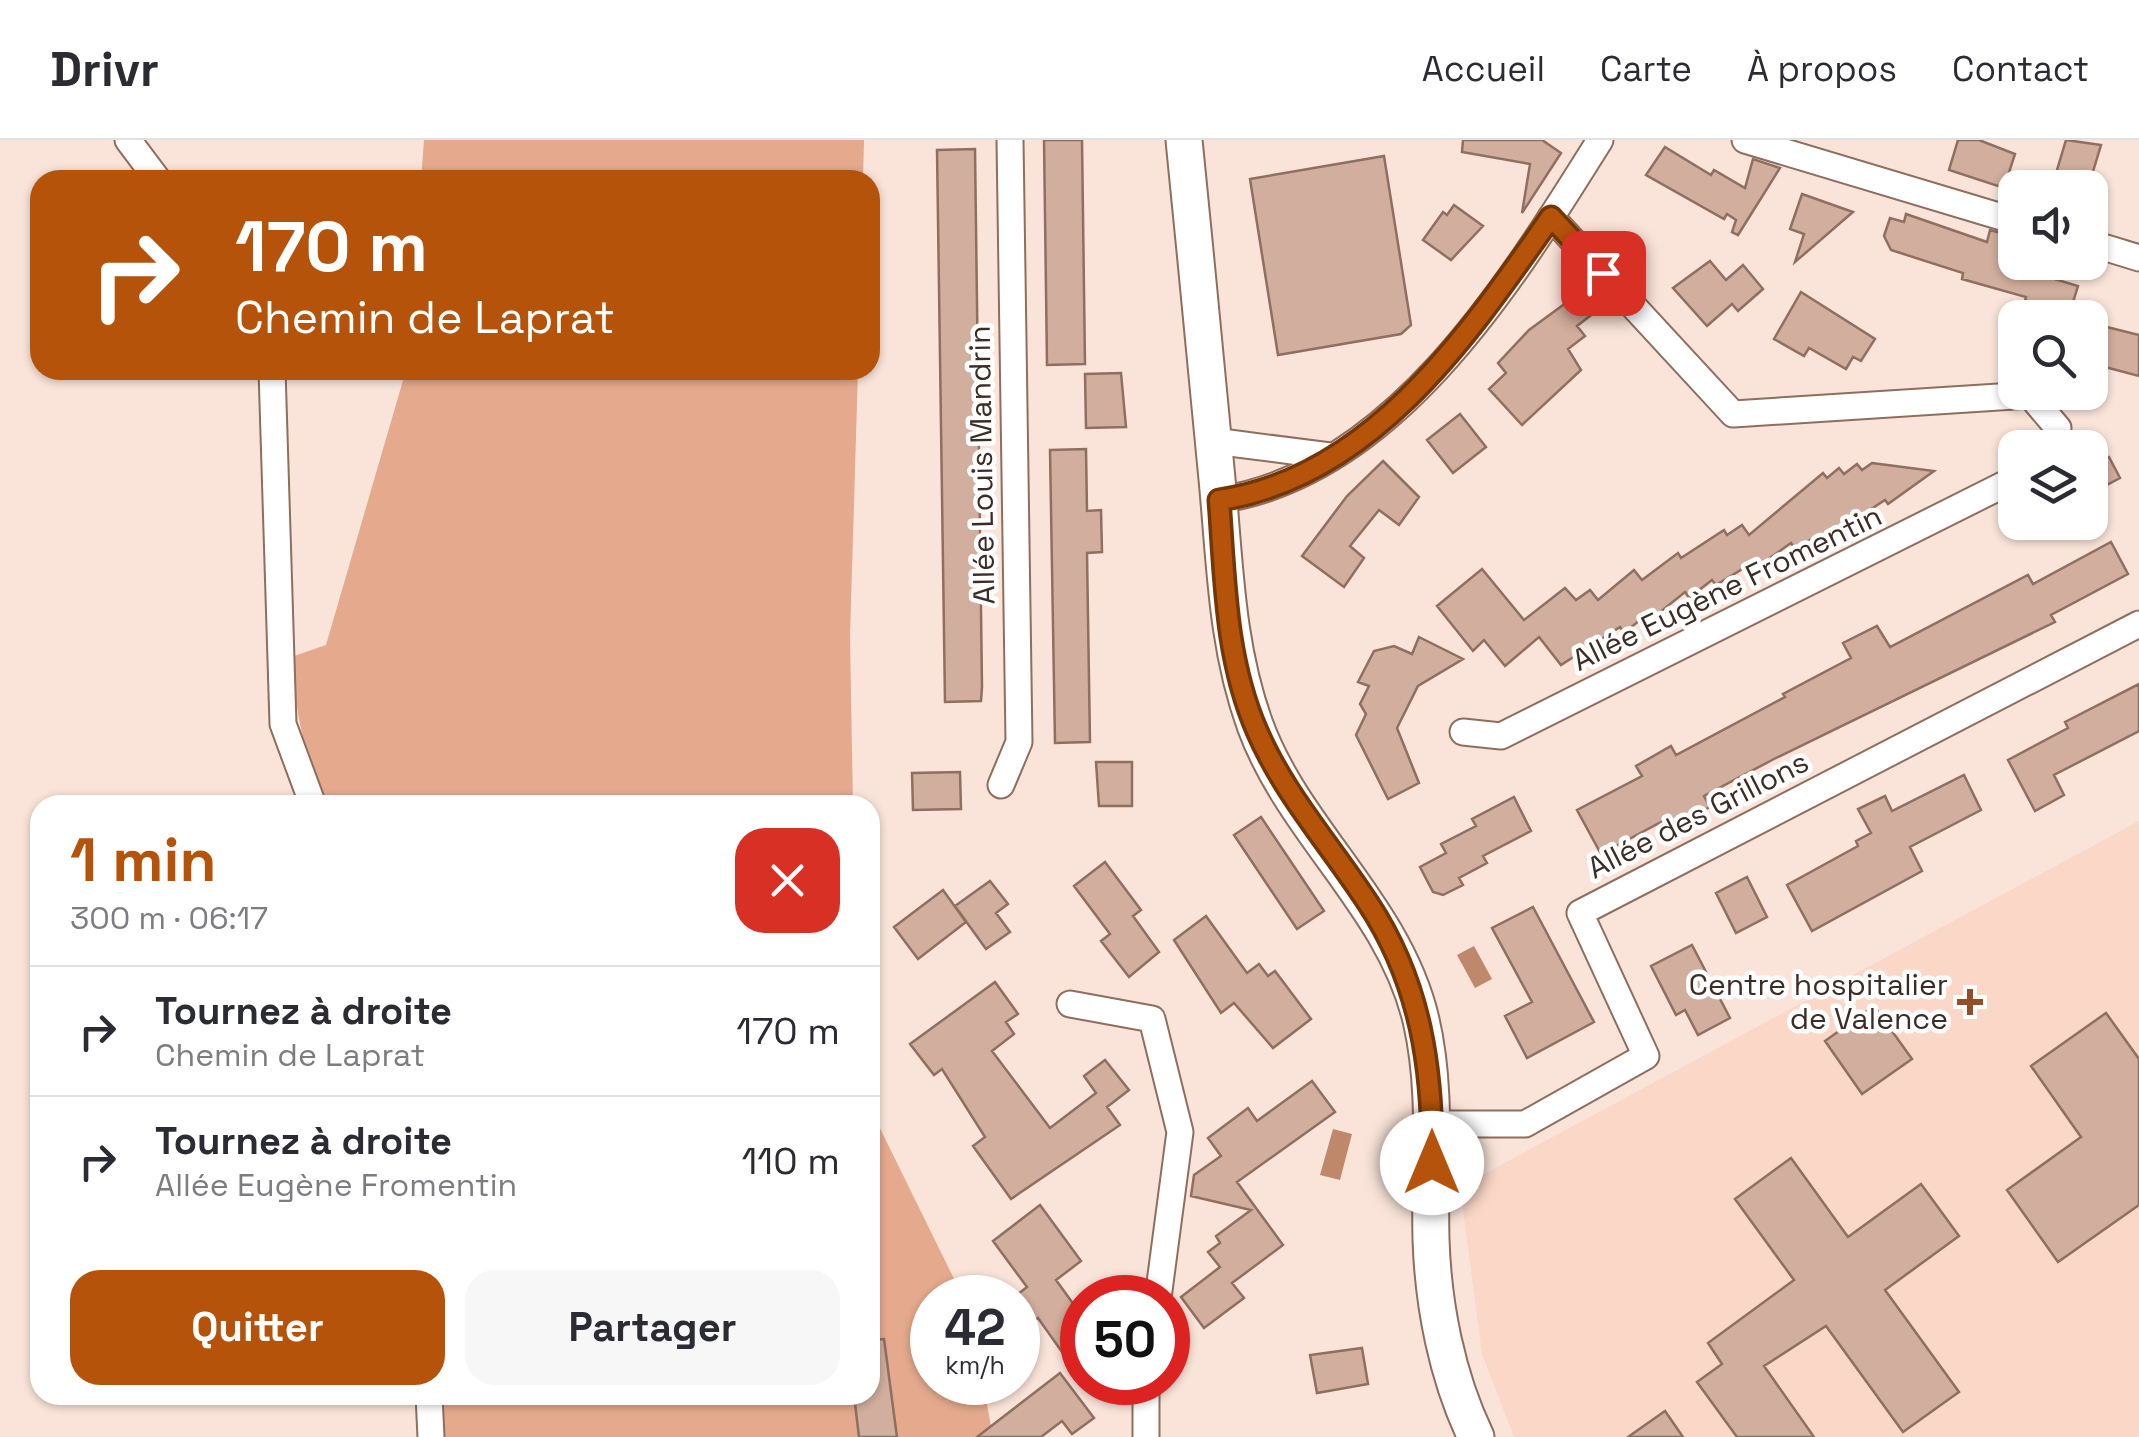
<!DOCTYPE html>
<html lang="fr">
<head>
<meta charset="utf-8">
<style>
	:root { --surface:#fff; --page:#f7f7f7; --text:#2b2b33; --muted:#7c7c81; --line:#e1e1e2; --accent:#b45309 }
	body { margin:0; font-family:"Space Grotesk",sans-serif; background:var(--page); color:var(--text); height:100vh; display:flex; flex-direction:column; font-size:38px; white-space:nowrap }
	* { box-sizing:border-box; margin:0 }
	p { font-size:32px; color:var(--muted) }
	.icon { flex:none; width:55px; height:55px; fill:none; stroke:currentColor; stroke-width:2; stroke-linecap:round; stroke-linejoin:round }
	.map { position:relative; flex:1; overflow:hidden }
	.side { position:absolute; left:30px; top:655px; width:850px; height:610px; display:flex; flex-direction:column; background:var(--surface); border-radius:30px; box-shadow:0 2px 8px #0004 }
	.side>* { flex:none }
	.top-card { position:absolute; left:30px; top:30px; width:850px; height:210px; border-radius:30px; box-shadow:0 2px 8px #0004; background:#b45309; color:#fff; overflow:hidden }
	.tools { position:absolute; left:1998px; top:30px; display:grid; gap:20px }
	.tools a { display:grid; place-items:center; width:110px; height:110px; border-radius:20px; background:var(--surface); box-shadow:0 2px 8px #0004; font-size:50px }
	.speed { position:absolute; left:910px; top:1135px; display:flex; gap:20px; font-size:50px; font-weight:700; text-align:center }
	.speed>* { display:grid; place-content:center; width:130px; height:130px; border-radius:50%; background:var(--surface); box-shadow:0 2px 8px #0004; line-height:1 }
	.speed small { font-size:25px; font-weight:400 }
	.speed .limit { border:15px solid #d22; background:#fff; color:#111 }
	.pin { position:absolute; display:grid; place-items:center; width:85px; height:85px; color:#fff; margin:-42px; border-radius:20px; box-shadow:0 5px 15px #0006 }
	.me { position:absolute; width:110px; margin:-55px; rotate:0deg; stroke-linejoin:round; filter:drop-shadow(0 0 8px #0008) }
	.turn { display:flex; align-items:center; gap:35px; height:210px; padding:0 40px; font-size:45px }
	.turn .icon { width:130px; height:130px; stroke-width:2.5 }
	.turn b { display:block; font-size:70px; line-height:85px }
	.round { display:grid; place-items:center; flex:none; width:105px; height:105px; border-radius:30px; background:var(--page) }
	.overview { display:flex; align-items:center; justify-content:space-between; height:170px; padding:0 40px }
	h1 { font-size:60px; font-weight:700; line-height:75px; color:var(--accent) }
	.cta { display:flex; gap:20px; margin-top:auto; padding:20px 40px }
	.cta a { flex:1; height:115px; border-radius:30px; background:var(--accent); color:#fff; font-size:40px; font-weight:700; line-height:115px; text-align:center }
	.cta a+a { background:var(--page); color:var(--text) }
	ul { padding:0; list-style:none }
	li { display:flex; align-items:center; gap:30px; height:130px; padding:0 40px; border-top:2px solid var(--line) }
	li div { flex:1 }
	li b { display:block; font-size:38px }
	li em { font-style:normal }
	header { display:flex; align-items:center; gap:60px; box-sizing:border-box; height:140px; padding:0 50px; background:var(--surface); border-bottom:2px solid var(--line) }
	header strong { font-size:48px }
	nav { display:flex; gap:55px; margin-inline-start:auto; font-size:35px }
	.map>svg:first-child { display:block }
	.built { fill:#fad7c6 }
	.forest { fill:#e5aa8d }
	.water { fill:#c0886b }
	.building { fill:#d1ae9d; stroke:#8f6f60; stroke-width:2.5 }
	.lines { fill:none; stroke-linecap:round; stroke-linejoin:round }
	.minor-casing { stroke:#8e6e5e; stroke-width:29 }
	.secondary-casing { stroke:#8e6e5e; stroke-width:39 }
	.minor { stroke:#fff; stroke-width:25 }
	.secondary { stroke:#fff; stroke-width:35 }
	.route-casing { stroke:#753606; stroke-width:25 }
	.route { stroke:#b45309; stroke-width:18 }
	.poi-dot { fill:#954f28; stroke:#fff; stroke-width:4 }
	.labels { text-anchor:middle; stroke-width:9; stroke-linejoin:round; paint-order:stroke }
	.street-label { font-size:30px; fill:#3b2d26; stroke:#fff }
	.poi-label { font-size:30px; fill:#3b2d26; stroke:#fff; text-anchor:end }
</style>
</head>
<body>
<header>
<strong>Drivr</strong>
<nav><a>Accueil</a><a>Carte</a><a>À propos</a><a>Contact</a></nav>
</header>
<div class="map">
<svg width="2139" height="1297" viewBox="0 0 2139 1297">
	<rect width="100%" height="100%" fill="#fae4d9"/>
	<path class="built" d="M2139 681V1297H1514L1482 1214 1460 1047Z"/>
	<path class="forest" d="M424 0H864L863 40H421Z
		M406 230H858L850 497 853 665H326C305 615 293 570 294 516L326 505Z
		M870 968 963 1157 932 1158V1242L983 1243 993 1297H441V1255H870Z"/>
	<path class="water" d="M1474 806 1492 839 1475 848 1457 815Z
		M1333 989 1352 994 1340 1040 1320 1035Z"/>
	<path class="building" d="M1044 0H1082L1085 224 1047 225Z
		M1463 0H1542L1561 13 1522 73 1530 24 1462 12Z
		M1958 0H1979L2015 14 2004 48 1949 30Z
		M2066 0 2101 5 2088 48 2054 40Z
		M1665 7 1711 35 1714 30 1745 48 1753 19 1780 28 1738 95 1732 92 1736 80 1727 74 1724 79 1646 35Z
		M975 9 982 547 981 561 945 562 937 10Z
		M1384 16 1411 185 1401 194 1278 215 1250 39Z
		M1802 54 1853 72 1795 122 1804 94 1790 89Z
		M1454 65 1483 86 1451 120 1423 100 1443 72 1447 75Z
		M1906 74 1987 102 1990 90 2015 97V127L2078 146 2068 178 2023 169 2026 157 1962 139 1963 133 1891 110 1884 96 1890 78 1904 82Z
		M1710 121 1726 140 1743 125 1763 149 1738 171 1732 164 1707 186 1673 148Z
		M1589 146 1603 166 1577 186 1585 196 1568 209 1581 230 1522 285 1489 249 1506 233 1498 223 1529 190Z
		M1801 152 1875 199 1861 221 1853 217 1846 229 1809 208 1804 216 1774 199Z
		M2099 185 2139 195V236L2090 223Z
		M1121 233 1126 287 1086 288 1085 234Z
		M1460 274 1486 307 1453 333 1427 300Z
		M1086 309 1087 371 1101 370 1102 412 1087 413 1090 602 1055 603 1050 310Z
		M2109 317 2120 338 2101 348 2090 325Z
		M1383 321 1419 357 1399 385 1379 370 1350 406 1364 418 1344 447 1302 416 1347 356Z
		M1872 323 1934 331 1888 364 1885 360 1859 377 1857 374 1814 404 1810 400 1796 410 1791 403 1753 430 1749 425 1716 445 1712 440 1689 458 1685 452 1654 477 1650 472 1624 493 1620 487 1561 525 1539 497 1505 526 1484 500 1473 511 1437 466 1482 429 1524 480 1565 448 1576 460 1590 450 1598 460 1634 430 1642 440 1678 413 1681 418 1724 390 1727 395 1742 385 1749 395 1823 333 1827 338 1839 328 1844 334 1857 324 1862 330Z
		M2111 402 2128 434 2051 475 2055 482 1774 619 1704 656 1710 667 1679 683 1669 688 1665 680 1601 714 1577 670 1642 636 1636 626 1671 606 1676 615 1785 557 1783 554 1851 518 1843 503 1877 486 1890 507 2028 435 2033 444Z
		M1419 497 1463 519 1418 546 1397 588 1419 643 1388 659 1356 595 1366 574 1360 564 1369 546 1358 542 1374 511 1394 506 1412 514Z
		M2139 544V591L2054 635 2064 655 2035 671 2008 620 2068 588 2065 582Z
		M1096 622H1132V666H1099Z
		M960 632 961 669 913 670 912 633Z
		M1964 635 1981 670 1910 707 1922 731 1812 791 1787 745 1858 706 1856 701 1871 693 1858 669 1885 656 1892 671Z
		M1514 657 1531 691 1483 716 1487 723 1459 738 1463 745 1443 755 1433 752 1420 727 1446 713 1441 704 1476 686 1472 679Z
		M1261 677 1324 771 1297 789 1234 695Z
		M1105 722 1141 770 1133 776 1159 812 1129 837 1101 801 1110 794 1074 746Z
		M1747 737 1767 777 1736 793 1716 753Z
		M990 741 1008 764 996 773 1010 792 986 809 955 766Z
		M943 750 966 782 918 819 894 787Z
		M1533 767 1594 882 1527 918 1505 876 1532 862 1492 788Z
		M1206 776 1247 833 1259 824 1268 836 1275 831 1311 879 1273 908 1234 863 1221 873 1174 800Z
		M1692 805 1730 878 1698 895 1685 870 1676 875 1651 826Z
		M995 842 1018 874 1006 882 1014 894 992 911 1050 988 1096 953 1084 936 1105 920 1129 950 1107 967 1120 985 1011 1059 973 1006 985 997 942 929 934 935 910 904Z
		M1874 866 1912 919 1862 954 1825 901Z
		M2106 873 2139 919V1065L2058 1122 2007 1050 2081 997 2031 926Z
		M1312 941 1335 972 1237 1042 1283 1105 1232 1143 1244 1158 1204 1188 1181 1157 1220 1127 1208 1112 1220 1103 1216 1096 1251 1070 1191 1056 1194 1035 1221 1016 1208 998 1248 968 1257 981Z
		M1791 1018 1848 1097 1921 1044 1959 1096 1885 1150 1959 1252 1903 1292 1826 1186 1764 1226 1814 1297H1737L1697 1242 1722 1224 1708 1203 1794 1140 1735 1059Z
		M1040 1065 1081 1121 1056 1140 1082 1176V1196L1062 1212 1038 1178 1029 1185 1018 1169V1154L1027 1147 993 1101Z
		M884 1199 897 1297H859L854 1255H870V1200Z
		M1362 1208 1368 1244 1317 1253 1310 1215Z
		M1060 1233 1094 1278 1072 1294 1062 1281 1041 1297H977Z
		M1665 1271 1683 1297H1628Z"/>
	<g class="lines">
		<defs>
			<path id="minor" d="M128 0 158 40
				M1745 0 2015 81
				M1551 77 1733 274 2030 255 2058 288 2055 308
				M2090 103 2139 118
				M272 230 283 584 313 665
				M1214 301 1330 316
				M1219 360C1395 334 1513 139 1600 0
				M1463 592 1501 596 2015 339
				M1001 645 1019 602 1010 0
				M1070 864 1152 879 1180 992 1158 1158
				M1432 984H1525L1646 916 1580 773 2139 484
				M429 1255 431 1297
				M1146 1297V1242"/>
			<path id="secondary" d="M1184 0C1195 113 1207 226 1217 339 1225 423 1226 505 1255 585 1294 692 1394 766 1421 880 1438 953 1429 1025 1431 1099 1433 1165 1447 1237 1476 1297"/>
		</defs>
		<use href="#minor" class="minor-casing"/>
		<use href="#secondary" class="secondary-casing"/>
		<use href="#minor" class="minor"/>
		<use href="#secondary" class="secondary"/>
	</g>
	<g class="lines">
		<defs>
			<path id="route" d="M1432 1023C1433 930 1421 843 1368 763 1331 706 1284 654 1257 591 1225 518 1225 438 1219 360 1372 338 1469 194 1551 77L1603 133"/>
		</defs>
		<use href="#route" class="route-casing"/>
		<use href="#route" class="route"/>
	</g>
	<path class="poi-dot" d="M1965 847h10v10h10v10h-10v10h-10v-10h-10v-10h10z"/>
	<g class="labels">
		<g class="street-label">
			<text transform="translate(982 325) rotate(-91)" y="10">Allée Louis Mandrin</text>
			<text transform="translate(1727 448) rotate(-26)" y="10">Allée Eugène Fromentin</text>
			<text transform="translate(1698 675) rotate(-27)" y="10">Allée des Grillons</text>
		</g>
		<g class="poi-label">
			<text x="1948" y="855">Centre hospitalier<tspan x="1948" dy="34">de Valence</tspan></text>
		</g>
	</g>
</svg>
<div class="tools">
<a><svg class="icon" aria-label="sound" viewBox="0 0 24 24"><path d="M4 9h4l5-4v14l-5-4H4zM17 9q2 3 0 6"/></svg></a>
<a><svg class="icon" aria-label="search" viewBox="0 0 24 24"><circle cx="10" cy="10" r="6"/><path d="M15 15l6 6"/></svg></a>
<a><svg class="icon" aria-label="layers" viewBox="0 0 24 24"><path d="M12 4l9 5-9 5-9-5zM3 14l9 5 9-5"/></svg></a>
</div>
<div class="speed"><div>42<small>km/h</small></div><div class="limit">50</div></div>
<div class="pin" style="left:1603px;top:133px;background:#d93025"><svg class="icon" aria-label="arrive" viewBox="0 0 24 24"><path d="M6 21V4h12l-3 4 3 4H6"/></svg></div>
<svg class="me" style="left:1432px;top:1023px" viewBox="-20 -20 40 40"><circle r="19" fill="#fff"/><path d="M0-13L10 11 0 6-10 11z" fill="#b45309"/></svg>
<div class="top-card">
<div class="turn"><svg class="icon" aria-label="right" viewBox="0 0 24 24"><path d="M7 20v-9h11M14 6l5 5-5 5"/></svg><div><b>170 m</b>Chemin de Laprat</div></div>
</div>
<section class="side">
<div class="overview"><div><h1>1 min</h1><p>300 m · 06:17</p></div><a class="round" style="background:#d93025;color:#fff"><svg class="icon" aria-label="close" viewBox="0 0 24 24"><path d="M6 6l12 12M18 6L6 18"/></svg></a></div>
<ul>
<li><svg class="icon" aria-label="right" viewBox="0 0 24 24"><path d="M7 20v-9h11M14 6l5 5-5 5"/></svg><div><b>Tournez à droite</b><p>Chemin de Laprat</p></div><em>170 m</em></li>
<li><svg class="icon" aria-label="right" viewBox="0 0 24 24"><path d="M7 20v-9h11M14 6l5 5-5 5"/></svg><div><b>Tournez à droite</b><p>Allée Eugène Fromentin</p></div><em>110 m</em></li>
</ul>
<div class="cta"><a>Quitter</a><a>Partager</a></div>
</section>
</div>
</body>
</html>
